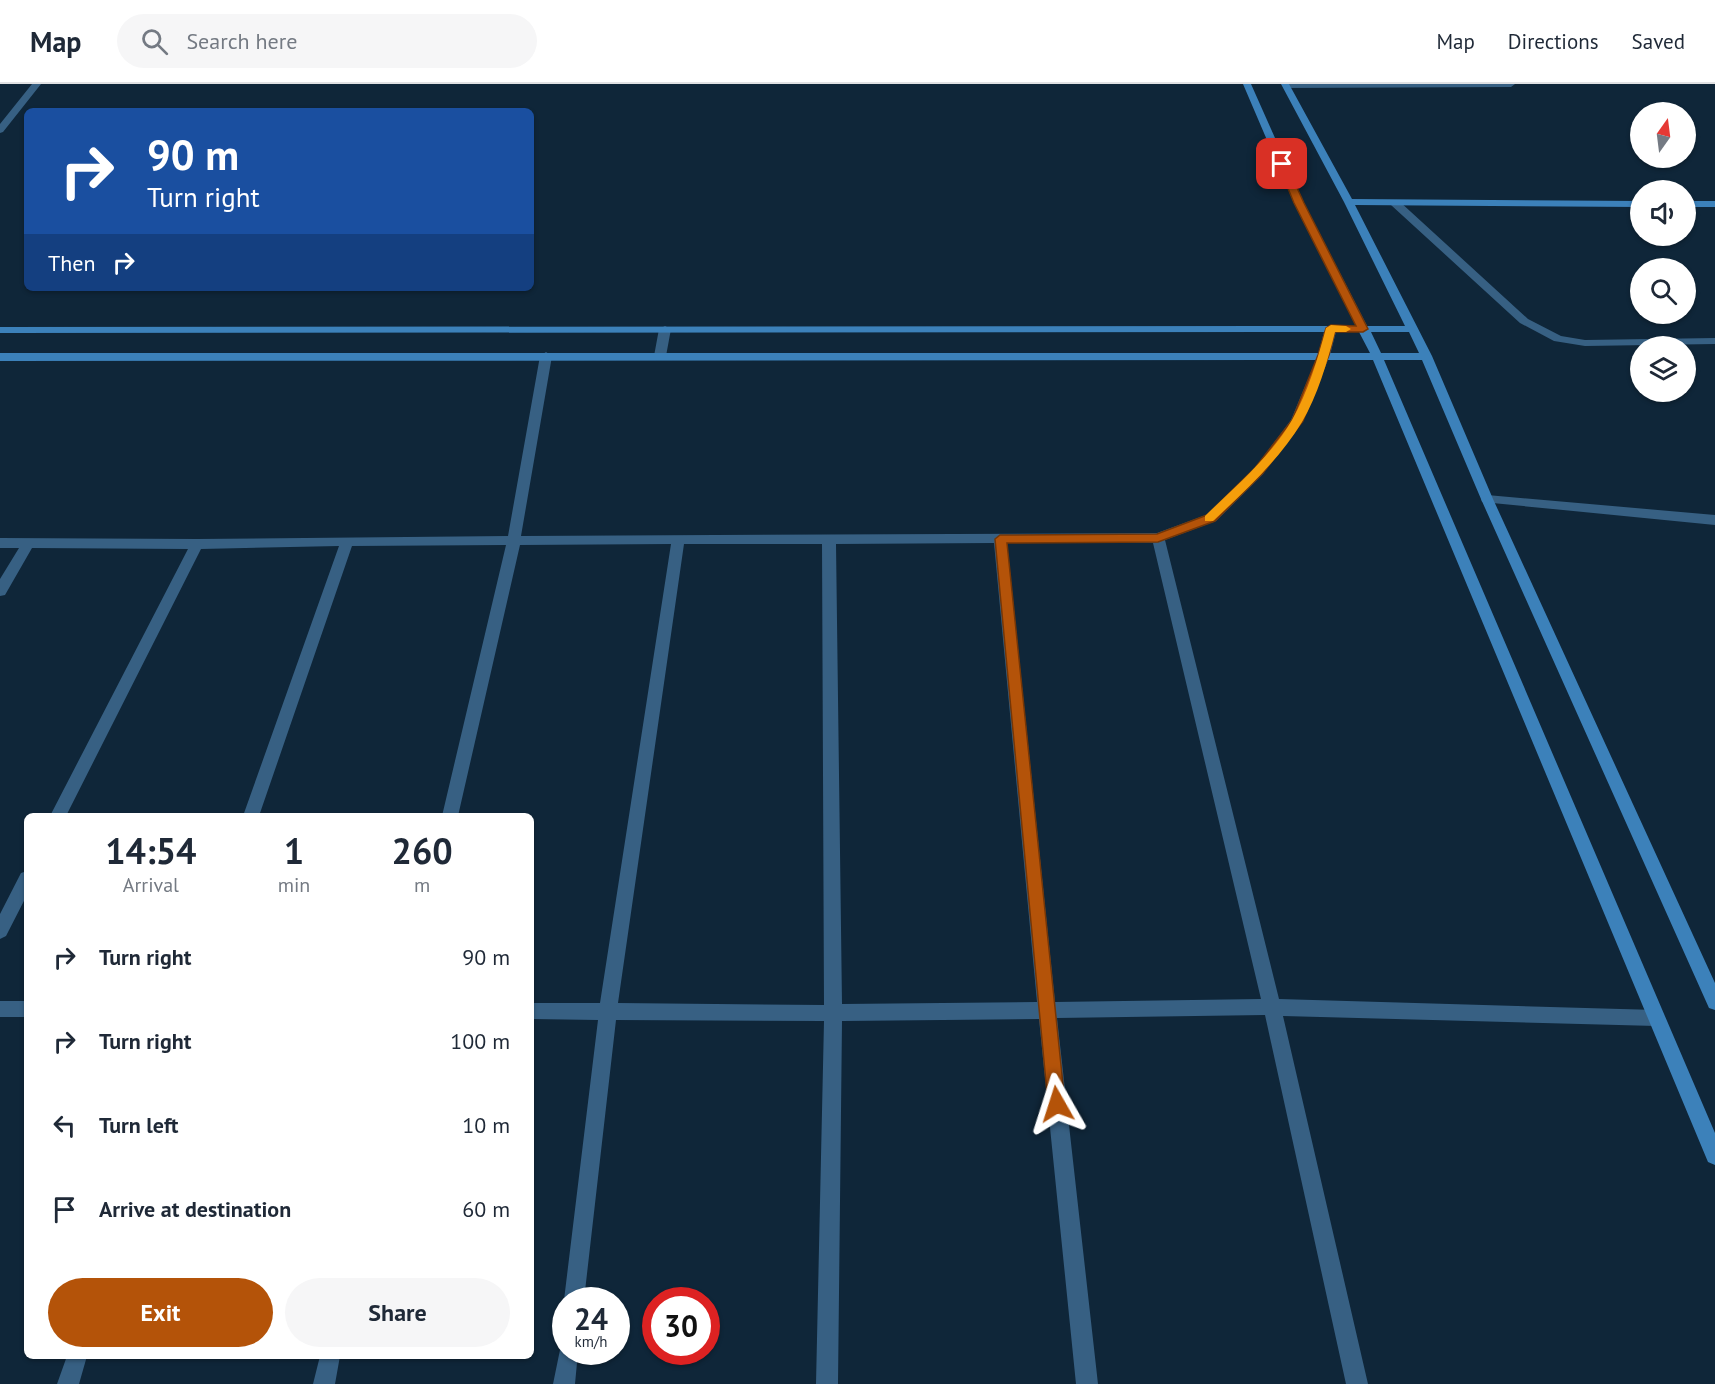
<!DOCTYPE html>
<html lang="en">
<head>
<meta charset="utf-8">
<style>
	:root { --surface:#fff; --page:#f6f6f7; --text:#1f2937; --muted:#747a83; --line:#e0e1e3; --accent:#b45309 }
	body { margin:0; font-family:"PT Sans",sans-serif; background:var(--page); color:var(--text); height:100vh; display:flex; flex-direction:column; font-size:22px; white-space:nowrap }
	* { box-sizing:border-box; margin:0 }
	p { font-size:20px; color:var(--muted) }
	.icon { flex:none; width:33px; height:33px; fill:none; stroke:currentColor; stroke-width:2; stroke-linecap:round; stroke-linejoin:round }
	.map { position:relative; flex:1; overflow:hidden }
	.panel { position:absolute; left:24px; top:729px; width:510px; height:546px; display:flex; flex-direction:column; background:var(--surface); border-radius:9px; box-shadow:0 2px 4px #0004 }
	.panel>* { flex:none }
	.banner { position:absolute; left:24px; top:24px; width:510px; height:183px; border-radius:9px; box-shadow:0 2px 4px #0004; background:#1a4fa0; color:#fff; overflow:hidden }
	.needle { width:39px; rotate:14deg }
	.buttons { position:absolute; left:1630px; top:18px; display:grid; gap:12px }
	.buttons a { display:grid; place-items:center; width:66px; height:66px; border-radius:50%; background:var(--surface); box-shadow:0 2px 4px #0004; font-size:30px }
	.speed { position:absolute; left:552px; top:1203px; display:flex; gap:12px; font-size:30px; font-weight:700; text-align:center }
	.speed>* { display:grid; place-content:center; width:78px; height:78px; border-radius:50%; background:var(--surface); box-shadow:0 2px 4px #0004; line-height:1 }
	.speed small { font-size:15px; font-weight:400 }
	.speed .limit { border:9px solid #d22; background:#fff; color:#111 }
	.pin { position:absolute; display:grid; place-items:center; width:51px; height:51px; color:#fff; margin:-26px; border-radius:12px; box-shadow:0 3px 9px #0006 }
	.me { position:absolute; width:66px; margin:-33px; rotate:354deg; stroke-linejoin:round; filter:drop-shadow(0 0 4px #0008) }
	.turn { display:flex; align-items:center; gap:21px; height:126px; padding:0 24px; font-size:27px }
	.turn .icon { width:78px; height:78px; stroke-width:2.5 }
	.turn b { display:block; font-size:42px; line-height:51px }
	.then { display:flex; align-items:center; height:57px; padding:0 24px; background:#0003; gap:12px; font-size:22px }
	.eta { display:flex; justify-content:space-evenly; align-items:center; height:102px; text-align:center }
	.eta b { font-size:36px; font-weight:700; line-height:42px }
	.button { display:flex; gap:12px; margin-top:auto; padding:12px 24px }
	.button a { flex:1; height:69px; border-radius:36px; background:var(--accent); color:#fff; font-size:24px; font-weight:700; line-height:69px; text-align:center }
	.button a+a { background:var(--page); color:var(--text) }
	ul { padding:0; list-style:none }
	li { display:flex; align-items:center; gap:18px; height:84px; padding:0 24px }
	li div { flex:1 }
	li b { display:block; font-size:22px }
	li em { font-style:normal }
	header { display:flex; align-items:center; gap:36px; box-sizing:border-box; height:84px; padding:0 30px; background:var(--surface); border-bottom:2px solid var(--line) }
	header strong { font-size:28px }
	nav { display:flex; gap:33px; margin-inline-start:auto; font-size:21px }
	.search { width:420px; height:54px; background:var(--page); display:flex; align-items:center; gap:15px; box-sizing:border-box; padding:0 21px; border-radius:33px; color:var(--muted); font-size:22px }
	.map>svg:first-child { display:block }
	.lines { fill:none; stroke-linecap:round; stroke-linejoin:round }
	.street { fill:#376083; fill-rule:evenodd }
	.secondary { fill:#3c81ba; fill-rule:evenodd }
	.route { fill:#b45309; stroke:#753606; stroke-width:1.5 }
	.slow { fill:#f59e0b }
</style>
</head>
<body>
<header>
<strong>Map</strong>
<div class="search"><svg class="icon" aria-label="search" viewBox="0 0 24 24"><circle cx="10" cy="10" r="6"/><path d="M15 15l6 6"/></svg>Search here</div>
<nav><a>Map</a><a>Directions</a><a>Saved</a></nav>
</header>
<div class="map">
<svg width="1715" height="1300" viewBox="0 0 1715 1300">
	<rect width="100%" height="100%" fill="#0f2639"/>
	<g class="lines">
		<path class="street" d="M32 0H41L3 48 0 49V40Z
			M1282 0H1515L1511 3 1286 4Z
			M1391 117H1399L1528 235 1561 252 1585 256 1715 254V260L1585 262 1554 257 1520 239 1391 121Z
			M1331 241 1337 244 1330 271 1303 337 1263 390 1216 437 1165 456 1279 915 1656 926 1662 928 1665 934 1662 940 1656 942 1283 932 1368 1300H1346L1265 931 1057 934 1098 1300H1076L1039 935 842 937 838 1300H816L824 937 616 936 584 1216H566V1220L564 1216 598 936 531 935V919H600L671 460 520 461 458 732H442L506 461 352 462 259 732H243L339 462 201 465 66 732H50L188 465 32 464 5 511 0 512V495L19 464H0V454L197 455 508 452 540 272 546 268 552 272 521 452 1157 449 1206 431 1255 384 1291 336 1318 271 1325 244ZM994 459 1037 918 842 920 836 460ZM1007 459H1153L1261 915 1055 918ZM684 460H822L824 921 618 919Z
			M665 242 671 245 666 272 660 276 654 272 659 245Z
			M1487 411 1715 431V441L1482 418 1481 415Z
			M27 787V811L6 852 0 855V830L21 789Z
			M0 917H27V933H0Z
			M566 1259V1268H578L575 1300H553L561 1261Z
			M67 1272H87L79 1300H57Z
			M320 1272H340L335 1300H313Z"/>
		<path class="secondary" d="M1243 0H1251L1304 119 1367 242H1405L1344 118 1281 0H1289L1352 115 1641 117V123L1355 121 1432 272 1493 415 1715 899V926L1709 924 1481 415 1422 276H1384L1715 1049V1081L1708 1078 1373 276 0 277V269H1370L1359 248 0 249V243L1356 242 1294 119ZM1371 248H1409L1419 269H1381Z
			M1686 117H1715V123H1686Z"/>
	</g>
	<path class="route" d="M1279 78 1286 80 1304 119 1368 245 1363 248H1335L1329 271 1303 337 1263 389 1215 437 1158 458 1007 459 1065 1020 1063 1026 1057 1028 1051 1026 1048 1020 995 455 1000 451 1157 450 1207 431 1255 384 1292 336 1318 271 1326 244 1331 241 1356 242 1294 119 1278 80Z"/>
	<path class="slow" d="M1331 241 1346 242 1351 245 1346 248H1335C1328 276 1317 313 1302 338 1279 376 1245 407 1213 437H1205V432C1235 403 1271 372 1292 336 1308 308 1318 274 1326 244Z"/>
</svg>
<div class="buttons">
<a><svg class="needle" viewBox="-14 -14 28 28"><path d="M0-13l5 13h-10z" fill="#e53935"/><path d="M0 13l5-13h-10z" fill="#747a83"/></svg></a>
<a><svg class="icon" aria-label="sound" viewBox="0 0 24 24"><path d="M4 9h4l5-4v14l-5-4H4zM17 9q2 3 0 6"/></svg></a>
<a><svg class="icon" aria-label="search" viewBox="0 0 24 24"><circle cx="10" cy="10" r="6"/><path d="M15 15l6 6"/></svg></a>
<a><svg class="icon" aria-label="layers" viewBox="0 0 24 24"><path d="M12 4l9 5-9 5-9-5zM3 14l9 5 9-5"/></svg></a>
</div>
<div class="speed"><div>24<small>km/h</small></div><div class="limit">30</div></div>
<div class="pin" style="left:1282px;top:80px;background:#d93025"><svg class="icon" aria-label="arrive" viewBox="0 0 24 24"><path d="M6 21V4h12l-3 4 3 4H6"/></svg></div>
<svg class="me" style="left:1057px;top:1020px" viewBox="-20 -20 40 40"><path d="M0-17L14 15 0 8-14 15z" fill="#b45309" stroke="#fff" stroke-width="4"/></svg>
<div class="banner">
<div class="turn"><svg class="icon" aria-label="right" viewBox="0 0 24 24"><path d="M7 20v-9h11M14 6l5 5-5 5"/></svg><div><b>90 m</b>Turn right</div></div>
<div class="then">Then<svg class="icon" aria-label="right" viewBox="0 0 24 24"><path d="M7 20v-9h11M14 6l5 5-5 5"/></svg></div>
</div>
<section class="panel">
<div class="eta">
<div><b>14:54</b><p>Arrival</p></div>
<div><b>1</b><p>min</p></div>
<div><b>260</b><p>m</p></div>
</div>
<ul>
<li><svg class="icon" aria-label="right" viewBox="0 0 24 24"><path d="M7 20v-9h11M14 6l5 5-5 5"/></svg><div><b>Turn right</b></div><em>90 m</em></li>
<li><svg class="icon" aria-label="right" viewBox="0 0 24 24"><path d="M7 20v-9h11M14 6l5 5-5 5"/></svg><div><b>Turn right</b></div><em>100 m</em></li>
<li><svg class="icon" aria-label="left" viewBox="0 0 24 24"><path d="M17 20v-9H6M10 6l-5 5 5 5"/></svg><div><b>Turn left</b></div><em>10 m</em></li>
<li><svg class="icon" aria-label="arrive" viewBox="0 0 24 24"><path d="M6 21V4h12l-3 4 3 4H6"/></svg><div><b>Arrive at destination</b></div><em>60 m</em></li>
</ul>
<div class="button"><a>Exit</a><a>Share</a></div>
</section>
</div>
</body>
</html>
